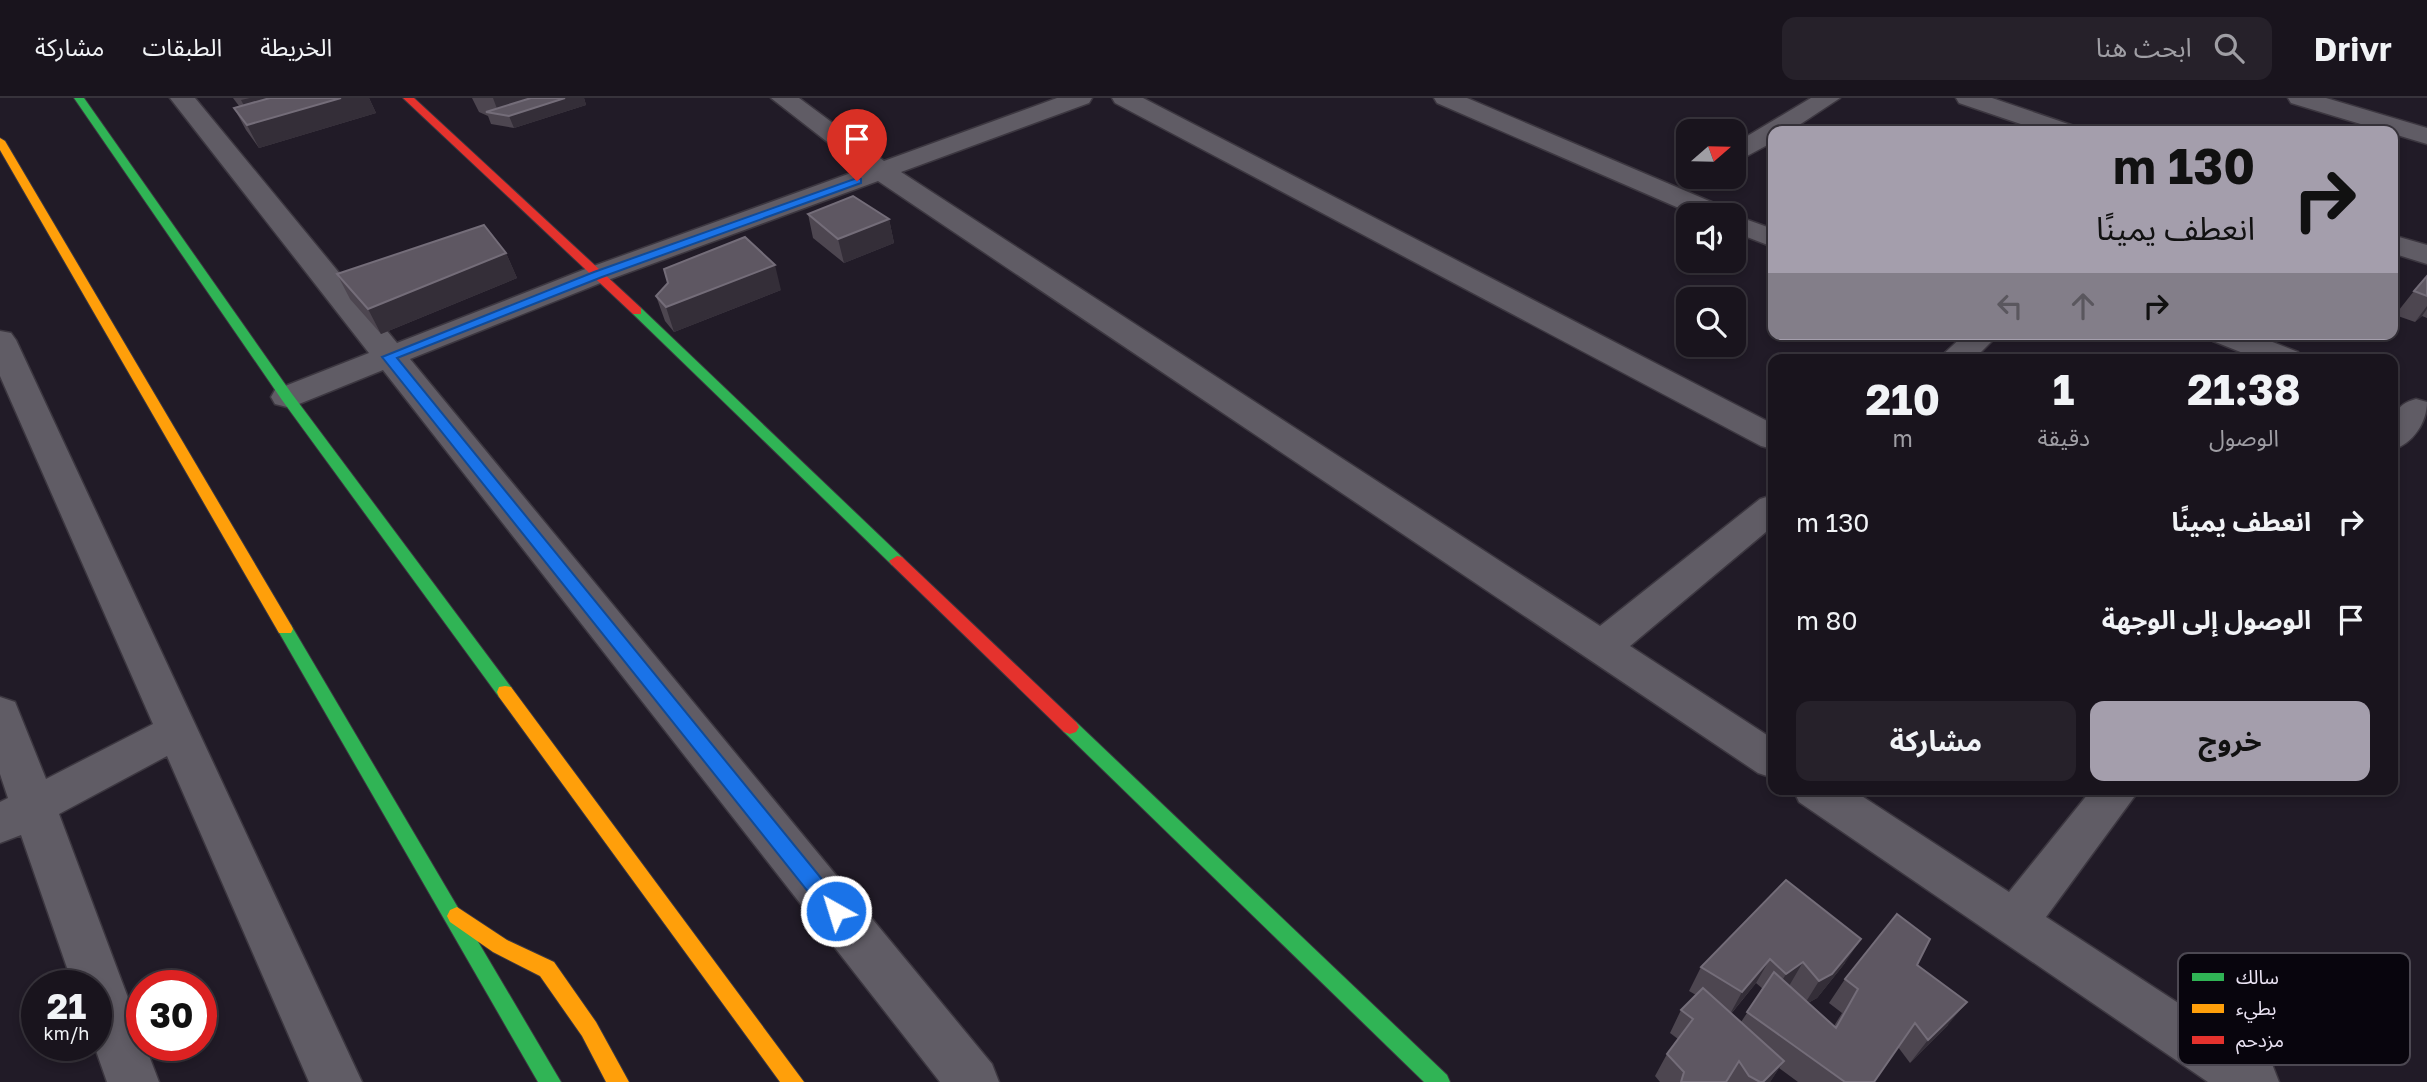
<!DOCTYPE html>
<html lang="ar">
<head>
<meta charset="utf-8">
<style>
	:root { --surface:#19141d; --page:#26212a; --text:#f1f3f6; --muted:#9f9ea4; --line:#37333b; --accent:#a49eac }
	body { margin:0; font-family:"Golos Text","Noto Sans Arabic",sans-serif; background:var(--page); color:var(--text); direction:rtl; height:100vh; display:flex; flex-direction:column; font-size:26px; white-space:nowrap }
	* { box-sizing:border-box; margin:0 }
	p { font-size:23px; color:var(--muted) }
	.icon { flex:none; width:38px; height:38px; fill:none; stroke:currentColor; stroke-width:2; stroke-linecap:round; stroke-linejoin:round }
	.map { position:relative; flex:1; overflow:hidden; direction:ltr }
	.side { position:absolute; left:1768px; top:256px; width:630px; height:441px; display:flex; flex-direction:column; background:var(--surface); border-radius:14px; box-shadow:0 4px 10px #0003,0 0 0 2px var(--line); direction:rtl }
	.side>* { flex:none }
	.hud { position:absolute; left:1768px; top:28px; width:630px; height:214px; border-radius:14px; box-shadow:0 4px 10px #0003,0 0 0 2px var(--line); direction:rtl; background:#a49eac; color:#111; overflow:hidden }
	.needle { width:46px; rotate:70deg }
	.buttons { position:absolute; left:1676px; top:21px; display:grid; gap:14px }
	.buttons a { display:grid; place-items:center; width:70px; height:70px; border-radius:14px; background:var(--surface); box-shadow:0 4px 10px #0003,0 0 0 2px var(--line); font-size:35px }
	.speed { position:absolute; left:21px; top:872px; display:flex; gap:14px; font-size:35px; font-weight:700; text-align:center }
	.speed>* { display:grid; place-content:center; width:91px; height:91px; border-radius:50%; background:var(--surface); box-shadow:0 4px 10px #0003,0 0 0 2px var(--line); line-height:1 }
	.speed small { font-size:18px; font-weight:400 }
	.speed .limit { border:10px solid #d22; background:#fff; color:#111 }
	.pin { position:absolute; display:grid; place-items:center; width:60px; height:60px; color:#fff; margin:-72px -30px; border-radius:50% 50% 50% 0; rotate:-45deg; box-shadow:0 0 7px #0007 }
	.pin .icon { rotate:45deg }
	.me { position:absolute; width:77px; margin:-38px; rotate:321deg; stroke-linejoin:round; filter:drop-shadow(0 0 5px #0008) }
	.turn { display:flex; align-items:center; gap:24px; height:147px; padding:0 28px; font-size:32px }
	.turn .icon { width:91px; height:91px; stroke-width:2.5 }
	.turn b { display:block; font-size:49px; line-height:60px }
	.lanes { display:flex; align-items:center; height:66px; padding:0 28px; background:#0003; justify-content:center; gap:35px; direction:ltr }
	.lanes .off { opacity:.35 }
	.eta { display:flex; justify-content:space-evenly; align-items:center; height:119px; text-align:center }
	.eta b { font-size:42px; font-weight:700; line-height:49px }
	.action { display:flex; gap:14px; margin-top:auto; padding:14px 28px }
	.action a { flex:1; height:80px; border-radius:14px; background:var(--accent); color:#111; font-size:28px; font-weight:700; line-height:80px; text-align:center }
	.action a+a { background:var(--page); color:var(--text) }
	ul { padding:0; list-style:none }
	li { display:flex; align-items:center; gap:21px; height:98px; padding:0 28px }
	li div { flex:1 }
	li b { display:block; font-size:26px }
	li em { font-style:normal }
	header { display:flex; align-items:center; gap:42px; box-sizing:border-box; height:98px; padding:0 35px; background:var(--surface); border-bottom:2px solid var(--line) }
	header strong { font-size:33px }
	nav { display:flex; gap:38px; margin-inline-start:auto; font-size:24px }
	.search { width:490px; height:63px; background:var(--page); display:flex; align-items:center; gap:18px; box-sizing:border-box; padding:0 24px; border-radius:14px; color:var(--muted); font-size:26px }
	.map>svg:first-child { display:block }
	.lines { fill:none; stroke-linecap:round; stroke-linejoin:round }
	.street-casing { stroke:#3c3740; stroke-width:3 }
	.fast-casing { stroke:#3c3740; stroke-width:2 }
	.slow-casing { stroke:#3c3740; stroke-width:2 }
	.jam-casing { stroke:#3c3740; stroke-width:2 }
	.street { fill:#605c65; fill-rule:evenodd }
	.fast { fill:#30b455; fill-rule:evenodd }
	.slow { fill:#ff9f0a; fill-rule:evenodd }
	.jam { fill:#e5322d; fill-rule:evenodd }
	.wall { fill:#4d4650; fill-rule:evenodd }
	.shaded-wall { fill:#342e38 }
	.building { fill:#5e5762; stroke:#746d79; stroke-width:2 }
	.route { fill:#1a73e8; stroke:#114b97; stroke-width:2 }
	.key { fill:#08050d; stroke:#4c4852; stroke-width:2 }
	.key-label { font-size:19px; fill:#ebe4f4 }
</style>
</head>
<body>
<header>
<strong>Drivr</strong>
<div class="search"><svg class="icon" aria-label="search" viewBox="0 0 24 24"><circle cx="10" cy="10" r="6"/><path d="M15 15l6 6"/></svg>ابحث هنا</div>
<nav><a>الخريطة</a><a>الطبقات</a><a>مشاركة</a></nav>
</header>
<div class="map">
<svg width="2427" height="984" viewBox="0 0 2427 984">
	<rect width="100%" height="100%" fill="#211b27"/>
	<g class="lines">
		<defs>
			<path id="street" d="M170 0H195L397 245 588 170 862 71 771 0H799L884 63 1057 0H1092L1089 5 901 74 1600 528 1760 401 1773 397V428L1630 548 1773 641V680L1758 675 878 83 608 182 410 261 992 966 999 984H940L383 272 299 306 287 309 275 306 271 299 275 292 369 255Z
				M1112 0H1143L1773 326V351L1761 348 1115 5Z
				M1434 0H1467L1728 111 1731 116 1773 131V149L1734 134V117H1695L1437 5Z
				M1811 0H1840L1790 33H1773V44L1734 65V46Z
				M1956 0H1992L2074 28 2078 33H2041L1959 5Z
				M2288 0H2326L2427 30V46L2291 5Z
				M2392 137 2427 147V166L2392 155Z
				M0 233 11 235 16 242 362 984H309L167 658 59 716 142 937V947H145L159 984H107L94 947H96V887H73L21 737 0 745V704L8 700 0 676V599L15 604 46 681 153 626 0 278Z
				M1965 236H1999L1974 261H1938Z
				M2209 236H2252L2298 254 2303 261H2258L2213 243Z
				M2416 301 2427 304C2427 324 2413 346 2392 352 2392 328 2389 308 2416 301Z
				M1793 691H1851L2009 794 2092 691H2140L2046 819 2272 966 2279 984H2208L1799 704Z"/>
			<path id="fast" d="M74 0H84L292 296 511 589 513 594 511 599H499L282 302Z
				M637 209 641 210 902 459 905 463 902 467H892L633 216V210Z
				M285 525 291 527 561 984H538L277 531 279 527Z
				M1070 622 1076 624 1447 977 1450 984H1424L1064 634 1061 629 1064 624Z"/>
			<path id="slow" d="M0 40 5 43 291 527 293 531 291 535H279L0 52Z
				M505 588 511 589 804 984H780L499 599 497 594 499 589Z
				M457 809 507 842 554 864 596 924 629 984H606L582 938 540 878 493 854 450 824 447 818 450 812Z"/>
			<path id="jam" d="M403 0H414L641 210V216H633Z
				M897 458 902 459 1076 624 1079 629 1076 634 1070 636 1064 634 892 467 889 463Z"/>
		</defs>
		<use href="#street" class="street-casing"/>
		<use href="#fast" class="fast-casing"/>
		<use href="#slow" class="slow-casing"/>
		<use href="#jam" class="jam-casing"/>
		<use href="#street" class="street"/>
		<use href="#fast" class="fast"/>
		<use href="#slow" class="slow"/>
		<use href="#jam" class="jam"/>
	</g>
	<path class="wall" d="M233 0H369L376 15 259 50 246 32 234 10 239 8Z
		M472 0H584L586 7 514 30 491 26 488 18 479 14Z
		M808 116 889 121 894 145 844 165 813 140Z
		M506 155 517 180 381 236 350 201 337 176Z
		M2427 178V220L2422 218 2415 224 2395 217 2414 193Z
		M781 192 674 234 665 223 656 198Z
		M1786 782 1845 865 1817 900 1808 905 1834 928 1842 915 1829 905 1845 881 1917 867 1948 927 1910 965 1898 949 1874 984H1798L1779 970 1770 984H1660L1655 978 1667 956 1678 941 1670 935 1681 912 1696 897 1689 893 1701 869ZM1756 885 1763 891 1741 924 1731 916Z"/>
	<path class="shaded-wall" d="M250 0H369L376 15 259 50 247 27 253 25 241 2Z
		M493 0H584L586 7 514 30 509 18 499 16Z
		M889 121 894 145 844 165 838 141Z
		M506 155 517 180 381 236 368 211Z
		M775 167 781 192 674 234 666 209Z
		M2427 208V211L2422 218 2415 224Z
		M1861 841 1845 865 1817 900 1804 907 1819 883Z
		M1770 861 1756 885 1729 918 1742 894Z
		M1803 864 1789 888 1772 900 1786 876Z
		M1967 904 1948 927 1910 965 1928 942Z
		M1784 963 1770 984H1763Z"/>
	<path class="building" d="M270 0H341L247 27 234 10Z
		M531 0H565L509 18 486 14Z
		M853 98 889 121 838 141 808 116Z
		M484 127 506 155 368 211 337 176Z
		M745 139 775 167 666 209 656 198 668 185 664 171Z
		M2427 178V198L2414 193Z
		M1786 782 1861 841 1832 876 1819 883 1803 864 1786 876 1770 861 1742 894 1701 869Z
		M1897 816 1930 841 1917 867 1967 904 1928 942 1915 925 1874 984H1845L1747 914 1774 874 1836 930 1858 891 1845 881Z
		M1703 890 1784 963 1763 984H1760L1749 978 1739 963 1726 984H1681L1684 974 1667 956 1693 921 1681 912Z"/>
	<path class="route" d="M857 80 861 81V85L602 179 397 260 843 807 846 813 843 820 836 822 829 820 382 259 594 174Z"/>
	<rect x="2178" y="855" width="232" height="112" rx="10" class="key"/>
	<rect x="2192" y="875" width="32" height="8" fill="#30b455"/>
	<rect x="2192" y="906" width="32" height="9" fill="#ff9f0a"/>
	<rect x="2192" y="938" width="32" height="8" fill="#e5322d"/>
	<g class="key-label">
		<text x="2236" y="886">سالك</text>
		<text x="2236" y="917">بطيء</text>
		<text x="2236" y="949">مزدحم</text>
	</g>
</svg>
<div class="buttons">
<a><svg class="needle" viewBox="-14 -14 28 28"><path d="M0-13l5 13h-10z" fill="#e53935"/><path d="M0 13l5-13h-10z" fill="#9f9ea4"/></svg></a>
<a><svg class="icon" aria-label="sound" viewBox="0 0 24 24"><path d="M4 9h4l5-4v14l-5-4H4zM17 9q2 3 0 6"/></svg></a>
<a><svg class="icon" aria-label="search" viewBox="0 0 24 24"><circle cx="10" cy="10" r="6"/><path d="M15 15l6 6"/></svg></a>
</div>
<div class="speed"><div>21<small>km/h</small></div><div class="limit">30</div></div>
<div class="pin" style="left:857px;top:83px;background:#d93025"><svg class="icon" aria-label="arrive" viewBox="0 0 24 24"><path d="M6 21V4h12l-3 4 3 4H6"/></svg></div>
<svg class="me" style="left:836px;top:813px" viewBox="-20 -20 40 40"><circle r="17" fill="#1a73e8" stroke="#fff" stroke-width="3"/><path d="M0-11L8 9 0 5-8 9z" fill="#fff"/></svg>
<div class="hud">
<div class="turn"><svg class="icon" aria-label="right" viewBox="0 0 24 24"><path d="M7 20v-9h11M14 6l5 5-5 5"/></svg><div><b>130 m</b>انعطف يمينًا</div></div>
<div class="lanes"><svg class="icon off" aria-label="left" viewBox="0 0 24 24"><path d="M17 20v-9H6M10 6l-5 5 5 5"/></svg><svg class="icon off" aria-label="ahead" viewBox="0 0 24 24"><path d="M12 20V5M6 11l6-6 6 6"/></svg><svg class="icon" aria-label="right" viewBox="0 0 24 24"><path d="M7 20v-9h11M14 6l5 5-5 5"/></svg></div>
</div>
<section class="side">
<div class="eta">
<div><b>21:38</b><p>الوصول</p></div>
<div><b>1</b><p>دقيقة</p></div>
<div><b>210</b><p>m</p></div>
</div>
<ul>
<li><svg class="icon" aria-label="right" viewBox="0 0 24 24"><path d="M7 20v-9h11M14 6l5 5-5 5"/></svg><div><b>انعطف يمينًا</b></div><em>130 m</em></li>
<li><svg class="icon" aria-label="arrive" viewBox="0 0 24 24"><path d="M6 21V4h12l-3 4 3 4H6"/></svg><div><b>الوصول إلى الوجهة</b></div><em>80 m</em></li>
</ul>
<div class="action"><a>خروج</a><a>مشاركة</a></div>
</section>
</div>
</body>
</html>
